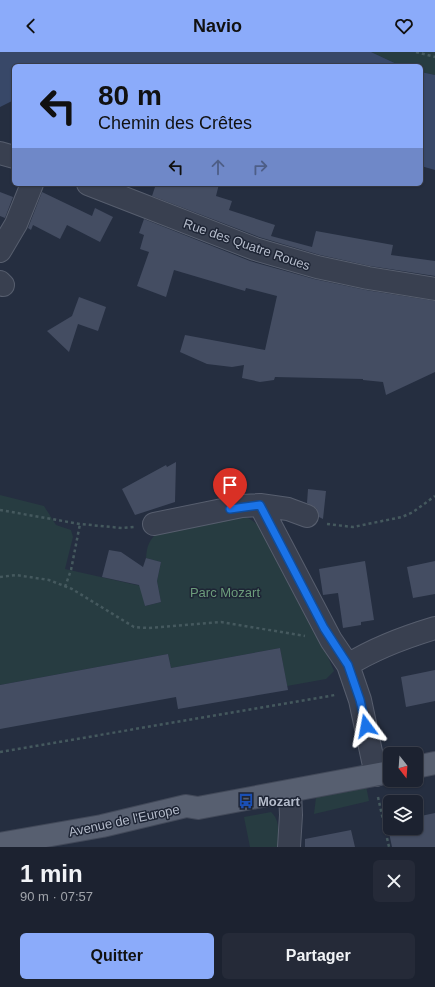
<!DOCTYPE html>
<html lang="fr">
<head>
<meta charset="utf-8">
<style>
	:root { --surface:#1c2230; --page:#252a38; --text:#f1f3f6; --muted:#a0a4ab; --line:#3a3f4c; --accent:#8babfa }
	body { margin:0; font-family:Arial,sans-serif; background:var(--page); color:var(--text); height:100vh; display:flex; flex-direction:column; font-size:15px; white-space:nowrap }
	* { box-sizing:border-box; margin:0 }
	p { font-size:13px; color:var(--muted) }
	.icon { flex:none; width:22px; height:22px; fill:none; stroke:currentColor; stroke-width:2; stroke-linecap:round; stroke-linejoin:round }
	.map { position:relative; height:795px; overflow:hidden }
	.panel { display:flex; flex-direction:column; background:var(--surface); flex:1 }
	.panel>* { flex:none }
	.top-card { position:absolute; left:12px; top:12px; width:411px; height:122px; border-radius:6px; box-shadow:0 1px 3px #0004,0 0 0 1px var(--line); background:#8babfa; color:#111; overflow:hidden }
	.needle { width:26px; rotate:163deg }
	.buttons { position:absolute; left:383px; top:695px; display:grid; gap:8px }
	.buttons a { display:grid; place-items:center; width:40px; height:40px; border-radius:6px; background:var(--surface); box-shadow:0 1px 3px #0004,0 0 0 1px var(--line); font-size:20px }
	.pin { position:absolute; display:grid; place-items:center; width:34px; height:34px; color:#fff; margin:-41px -17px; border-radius:50% 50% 50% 0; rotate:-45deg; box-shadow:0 0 4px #0007 }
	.pin .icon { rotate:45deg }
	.me { position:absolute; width:44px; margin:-22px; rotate:347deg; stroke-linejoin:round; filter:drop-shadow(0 0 3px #0008) }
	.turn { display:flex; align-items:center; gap:14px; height:84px; padding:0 20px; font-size:18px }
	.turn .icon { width:52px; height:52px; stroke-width:2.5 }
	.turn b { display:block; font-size:28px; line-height:34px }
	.lanes { display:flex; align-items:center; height:38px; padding:0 20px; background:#0003; justify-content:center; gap:20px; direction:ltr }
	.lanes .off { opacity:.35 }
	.round { display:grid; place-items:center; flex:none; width:42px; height:42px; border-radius:6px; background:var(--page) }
	.summary { display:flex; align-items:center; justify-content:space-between; height:68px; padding:0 20px }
	h1 { font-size:24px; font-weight:800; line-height:30px }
	.action { display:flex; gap:8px; margin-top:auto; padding:8px 20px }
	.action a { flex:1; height:46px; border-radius:6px; background:var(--accent); color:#111; font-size:16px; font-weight:800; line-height:46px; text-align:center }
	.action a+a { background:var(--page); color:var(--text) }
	header { display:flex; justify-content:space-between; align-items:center; height:52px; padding:0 20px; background:var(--accent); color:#111; font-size:18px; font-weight:800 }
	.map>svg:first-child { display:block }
	.green { fill:#273c41 }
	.water { fill:#384868 }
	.building { fill:#444d62 }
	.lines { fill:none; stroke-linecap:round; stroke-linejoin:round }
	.minor-casing { stroke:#575e6e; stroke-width:24 }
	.major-casing { stroke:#424959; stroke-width:24 }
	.path { stroke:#45595e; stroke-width:2.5; stroke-dasharray:3 3; stroke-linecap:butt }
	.minor { stroke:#394050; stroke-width:22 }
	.major { stroke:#575f70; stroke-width:22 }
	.route-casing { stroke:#114b97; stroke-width:10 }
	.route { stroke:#1a73e8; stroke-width:7 }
	.labels { text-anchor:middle; stroke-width:3; stroke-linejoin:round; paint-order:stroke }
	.street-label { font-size:13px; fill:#b5bccb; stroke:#1e2535 }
	.park-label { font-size:13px; fill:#6c9c7b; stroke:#1e2535 }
	.poi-label { font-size:13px; font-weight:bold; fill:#b5bccb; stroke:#1e2535; text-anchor:start }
</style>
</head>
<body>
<header><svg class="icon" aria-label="back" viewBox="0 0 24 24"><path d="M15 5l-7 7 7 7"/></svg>Navio<svg class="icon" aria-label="heart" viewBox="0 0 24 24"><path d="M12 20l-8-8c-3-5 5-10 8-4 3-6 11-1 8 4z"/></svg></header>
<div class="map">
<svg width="435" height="795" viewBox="0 0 435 795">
	<rect width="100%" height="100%" fill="#252e40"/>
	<path class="green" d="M371 0H435V23L421 20V14H401Z
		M0 443 44 454 56 473 71 478 73 485 65 517 141 534 145 554 161 550 157 529 161 510 146 506C147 494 149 487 159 480L243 464C254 468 259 474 267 482L324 596 334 619 326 627 287 634 280 596 171 616 168 602 0 633Z
		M366 734 369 749 314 762 316 745Z
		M271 760C281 769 278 783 278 795H250L244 765Z"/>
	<path class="water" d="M0 0H371L401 14H99V12L84 11 64 14H14V48L0 55Z
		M421 20 435 23V118L421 114Z"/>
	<path class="building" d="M156 132H219L216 144 232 149 229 158 275 173 271 184 312 195 316 179 393 193 391 203 435 209V224L370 214 320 203 259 185 152 144Z
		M0 140 13 145 5 166 0 164Z
		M42 140 92 164 95 156 113 165 100 190 67 173 60 187 33 173 31 178 28 176Z
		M144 167 250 209 314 227 366 238 435 249V320L386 343 383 330 363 328V327L275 325 274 328 260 330 242 326 244 313 232 315 207 312 180 300 185 283 265 298 277 244 246 236 245 239 174 218 166 245 137 234 149 200 140 197 144 183 139 181Z
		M79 245 106 255 98 279 78 272 69 300 47 279 72 264Z
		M176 410 175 450 135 463 122 437 166 413 167 415Z
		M308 437 326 439 323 467 319 465 316 456 307 451Z
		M109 498 121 500 143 515 146 506 161 510 157 529 161 550 145 554 139 533 102 525Z
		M365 509 374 568 361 570V573L343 576 338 541 323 543 319 517Z
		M435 509V542L413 546 407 515Z
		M280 596 288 638 178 657 176 645 0 677V633L168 602 171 616Z
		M435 618V649L406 655 401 625Z
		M435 761V795H392L388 776H416V765Z
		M351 778 355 795H305V787Z"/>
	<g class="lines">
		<defs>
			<path id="minor" d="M0 101 14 105
				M88 132 255 197 317 215 368 226 435 237
				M0 199 16 172 32 132
				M0 230 3 233
				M260 453 331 588 348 613 360 648 376 723
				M154 472 242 454 260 453 288 457 307 464
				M348 613C375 596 405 585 435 576
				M289 795 291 763 290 740"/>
			<path id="major" d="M416 715 435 711
				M0 792 102 774 186 754 198 756 390 720"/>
		</defs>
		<use href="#minor" class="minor-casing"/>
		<use href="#major" class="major-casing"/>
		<path class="path" d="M416 0 435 5
			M0 458 80 472 122 476 134 475
			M327 472 353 475 402 465 413 460 435 444
			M0 525 16 523 49 528 72 537 134 575 148 576 221 570 305 584
			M65 535 71 518 80 472
			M0 700 335 643
			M378 745 389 795"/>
		<use href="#minor" class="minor"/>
		<use href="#major" class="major"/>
	</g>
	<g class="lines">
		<defs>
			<path id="route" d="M230 457 260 453 324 576 348 613 360 648 366 674"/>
		</defs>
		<use href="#route" class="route-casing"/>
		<use href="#route" class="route"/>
	</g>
	<defs>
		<symbol id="bus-bare" viewBox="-9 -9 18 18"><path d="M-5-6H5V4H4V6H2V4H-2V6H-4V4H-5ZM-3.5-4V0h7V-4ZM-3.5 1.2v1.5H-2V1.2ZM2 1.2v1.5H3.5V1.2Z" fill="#1a4fb4" stroke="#1e2535" stroke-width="2.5" paint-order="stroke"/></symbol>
	</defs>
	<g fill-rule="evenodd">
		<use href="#bus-bare" x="235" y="738" width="22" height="22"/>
	</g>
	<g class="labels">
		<g class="street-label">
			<text transform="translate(247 192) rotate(19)" y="5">Rue des Quatre Roues</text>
			<text transform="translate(124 768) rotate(-12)" y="5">Avenue de l'Europe</text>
		</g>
		<g class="park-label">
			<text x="225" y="545">Parc Mozart</text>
		</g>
		<g class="poi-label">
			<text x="258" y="754">Mozart</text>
		</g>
	</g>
</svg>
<div class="buttons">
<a><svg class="needle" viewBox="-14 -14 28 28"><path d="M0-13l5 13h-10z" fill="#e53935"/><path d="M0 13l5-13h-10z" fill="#a0a4ab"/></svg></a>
<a><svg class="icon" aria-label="layers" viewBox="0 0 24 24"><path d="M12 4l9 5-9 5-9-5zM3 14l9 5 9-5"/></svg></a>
</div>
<div class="pin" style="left:230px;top:457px;background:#d93025"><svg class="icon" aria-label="arrive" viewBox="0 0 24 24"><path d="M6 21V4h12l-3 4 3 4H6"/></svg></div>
<svg class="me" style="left:366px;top:674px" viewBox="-20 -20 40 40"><path d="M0-17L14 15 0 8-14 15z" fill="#1a73e8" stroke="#fff" stroke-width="4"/></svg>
<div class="top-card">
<div class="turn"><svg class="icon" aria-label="left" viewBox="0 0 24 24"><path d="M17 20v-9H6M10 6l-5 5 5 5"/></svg><div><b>80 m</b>Chemin des Crêtes</div></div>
<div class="lanes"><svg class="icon" aria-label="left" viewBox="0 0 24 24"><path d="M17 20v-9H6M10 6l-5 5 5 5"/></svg><svg class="icon off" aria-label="ahead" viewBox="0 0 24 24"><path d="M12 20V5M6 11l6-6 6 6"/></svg><svg class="icon off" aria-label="right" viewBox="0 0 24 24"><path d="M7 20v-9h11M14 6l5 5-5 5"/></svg></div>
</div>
</div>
<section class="panel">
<div class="summary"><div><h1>1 min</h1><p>90 m · 07:57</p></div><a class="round"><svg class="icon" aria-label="close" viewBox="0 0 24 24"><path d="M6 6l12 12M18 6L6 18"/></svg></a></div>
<div class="action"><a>Quitter</a><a>Partager</a></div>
</section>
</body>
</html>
